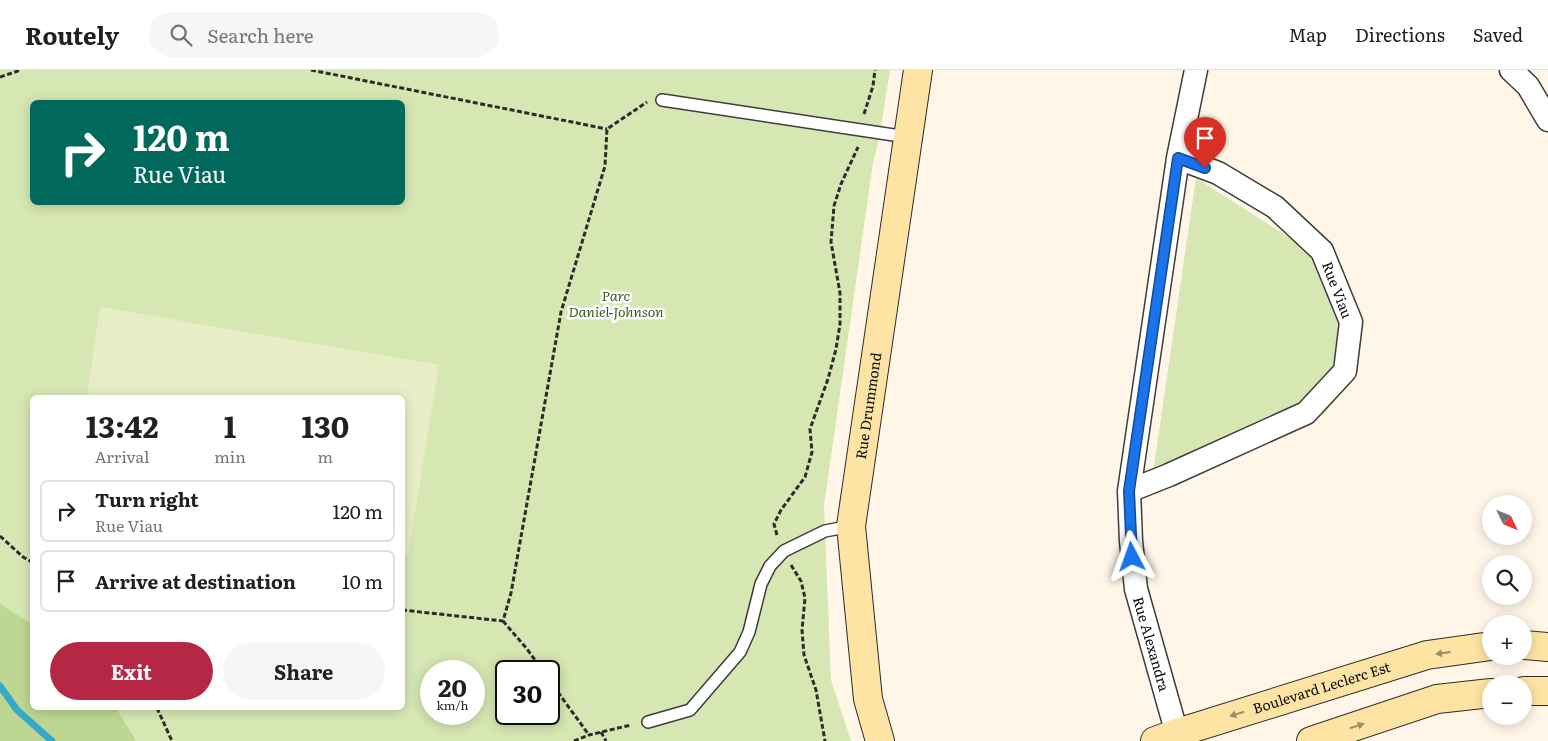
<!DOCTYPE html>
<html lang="en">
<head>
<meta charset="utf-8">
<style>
	:root { --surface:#fff; --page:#f6f6f6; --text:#202124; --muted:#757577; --line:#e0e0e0; --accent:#b62746 }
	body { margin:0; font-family:Literata,serif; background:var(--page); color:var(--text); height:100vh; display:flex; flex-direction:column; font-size:19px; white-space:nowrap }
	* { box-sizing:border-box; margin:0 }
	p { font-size:16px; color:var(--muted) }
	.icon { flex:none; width:28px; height:28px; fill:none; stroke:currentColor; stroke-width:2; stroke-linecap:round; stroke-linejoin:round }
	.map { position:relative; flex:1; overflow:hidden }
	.drawer { position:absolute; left:30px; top:325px; width:375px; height:315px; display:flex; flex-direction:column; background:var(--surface); border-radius:8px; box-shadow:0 2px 12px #0003 }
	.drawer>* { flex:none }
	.top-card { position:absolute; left:30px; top:30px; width:375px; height:105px; border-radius:8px; box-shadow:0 2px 12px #0003; background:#00695c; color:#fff; overflow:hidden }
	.needle { width:32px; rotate:133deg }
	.controls { position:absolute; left:1482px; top:425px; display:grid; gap:10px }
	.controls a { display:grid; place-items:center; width:50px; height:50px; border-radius:50%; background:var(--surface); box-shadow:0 2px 12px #0003; font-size:25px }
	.speed { position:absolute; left:420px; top:590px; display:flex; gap:10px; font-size:25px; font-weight:700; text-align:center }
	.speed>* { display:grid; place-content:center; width:65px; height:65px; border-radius:50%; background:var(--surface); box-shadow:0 2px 12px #0003; line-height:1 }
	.speed small { font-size:12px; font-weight:400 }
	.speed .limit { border:2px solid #111; border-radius:8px; background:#fff; color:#111 }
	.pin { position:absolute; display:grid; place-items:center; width:42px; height:42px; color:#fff; margin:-51px -21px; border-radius:50% 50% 50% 0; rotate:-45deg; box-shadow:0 0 5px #0007 }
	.pin .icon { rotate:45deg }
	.me { position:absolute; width:55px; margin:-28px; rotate:356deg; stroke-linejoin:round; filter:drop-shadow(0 0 4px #0008) }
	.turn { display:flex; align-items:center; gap:18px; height:105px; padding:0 20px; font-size:22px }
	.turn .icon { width:65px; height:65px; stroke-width:2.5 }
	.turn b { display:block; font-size:35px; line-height:42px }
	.eta { display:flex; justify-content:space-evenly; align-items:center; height:85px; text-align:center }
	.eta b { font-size:30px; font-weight:700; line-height:35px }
	.primary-button { display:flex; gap:10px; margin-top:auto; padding:10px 20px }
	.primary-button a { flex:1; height:58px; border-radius:30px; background:var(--accent); color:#fff; font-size:20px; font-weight:700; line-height:58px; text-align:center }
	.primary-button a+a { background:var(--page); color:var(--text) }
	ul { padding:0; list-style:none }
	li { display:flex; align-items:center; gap:15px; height:62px; margin:0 10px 8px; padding:0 10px; border:2px solid var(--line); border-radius:8px }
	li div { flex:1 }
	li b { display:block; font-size:19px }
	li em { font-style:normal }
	header { display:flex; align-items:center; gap:30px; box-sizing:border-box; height:70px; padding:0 25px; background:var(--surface); border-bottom:1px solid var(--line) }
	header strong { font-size:24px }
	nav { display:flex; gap:28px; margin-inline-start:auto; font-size:18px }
	.search { width:350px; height:45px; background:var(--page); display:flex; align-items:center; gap:12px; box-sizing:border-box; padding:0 18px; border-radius:28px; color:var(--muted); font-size:19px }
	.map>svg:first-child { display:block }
	.green { fill:#d7e7b3; fill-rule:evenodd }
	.forest { fill:#bdd793 }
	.pitch { fill:#e7eec5 }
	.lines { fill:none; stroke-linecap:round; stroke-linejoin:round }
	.stream { stroke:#37a8c9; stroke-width:7 }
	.lane-casing { stroke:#3d3d3d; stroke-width:14 }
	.street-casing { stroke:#3d3d3d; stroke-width:25 }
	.secondary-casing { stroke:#2c2c2c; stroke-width:30 }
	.path { stroke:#2c2c2c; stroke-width:3; stroke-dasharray:5 2.5; stroke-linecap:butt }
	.lane { stroke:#fff; stroke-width:11 }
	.street { stroke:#fff; stroke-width:22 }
	.secondary { stroke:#fde4a4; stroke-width:28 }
	.oneway { fill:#9c8d66 }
	.route-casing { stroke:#114b97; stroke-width:12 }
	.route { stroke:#1a73e8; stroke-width:9 }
	.labels { text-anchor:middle; stroke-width:5; stroke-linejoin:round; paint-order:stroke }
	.street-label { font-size:14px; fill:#0a0a0a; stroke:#fff }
	.park-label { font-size:14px; font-style:italic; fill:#365f1d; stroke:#fff }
</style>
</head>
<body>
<header>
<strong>Routely</strong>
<div class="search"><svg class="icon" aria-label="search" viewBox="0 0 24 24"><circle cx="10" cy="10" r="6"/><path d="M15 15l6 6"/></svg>Search here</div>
<nav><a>Map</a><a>Directions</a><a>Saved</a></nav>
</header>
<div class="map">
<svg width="1548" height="671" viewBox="0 0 1548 671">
	<rect width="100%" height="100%" fill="#fff6e8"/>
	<path class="green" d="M0 0H890L879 69 873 93 824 436 831 610 851 671H0ZM32 32H402V132H32ZM32 328H402V638H32ZM431 601H474V644H431ZM506 601H549V644H506Z
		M1196 108 1309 180 1346 238 1358 285 1352 310 1324 344 1248 382 1151 416Z"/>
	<path class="forest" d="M0 534 32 554V638H116L136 671H0Z"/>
	<path class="pitch" d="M100 237 439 295 408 485 402 484V328L87 327Z"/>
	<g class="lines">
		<path class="stream" d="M0 616 17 640 52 671"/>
		<defs>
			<path id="lane" d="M662 30 907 67
				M648 652 690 640 740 582 749 562 761 514 770 496 784 481 825 461 851 456"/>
			<path id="street" d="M1511 0 1528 16 1548 50
				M1129 421 1169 405 1306 343 1345 301 1351 252 1322 181 1275 137 1218 103 1178 88
				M1179 671 1136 519 1131 471 1129 421 1178 88 1196 0"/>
			<g id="secondary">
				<path d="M1524 575 1548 577"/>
				<path d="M1524 621H1548"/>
				<path id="s1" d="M880 671 868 629 851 456 918 0"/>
				<path id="s2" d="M1155 671 1177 663 1427 585 1491 576"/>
				<path d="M1311 671 1437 629 1491 623"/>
			</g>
		</defs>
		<use href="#lane" class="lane-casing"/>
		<use href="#street" class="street-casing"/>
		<use href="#secondary" class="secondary-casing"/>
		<path class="path" d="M311 0 607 59
			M0 7 21 0
			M864 44 873 16 875 0
			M777 465 774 454 781 440 805 407 812 382 810 359 828 309 836 279 840 254V223L831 172 834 136 841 114 858 77
			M0 466 23 487 32 492
			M791 495 801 511 805 528 802 560 804 585 816 620 825 671
			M402 540 503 551 511 523 561 242 605 96 607 59 647 32
			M503 551 527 579 543 601
			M549 610 589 665
			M157 638 172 671
			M601 662 606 671
			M574 671 589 665 631 655"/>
		<use href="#lane" class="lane"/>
		<use href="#street" class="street"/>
		<use href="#secondary" class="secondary"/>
	</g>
	<defs><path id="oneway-solid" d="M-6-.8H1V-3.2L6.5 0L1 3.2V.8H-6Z" transform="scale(1.25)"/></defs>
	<g class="oneway">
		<use href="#oneway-solid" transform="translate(1443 583) rotate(172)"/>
		<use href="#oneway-solid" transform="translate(1237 644) rotate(163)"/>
		<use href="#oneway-solid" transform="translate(1357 656) rotate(-18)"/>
	</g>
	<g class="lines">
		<defs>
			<path id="route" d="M1132 487 1129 421 1178 88 1205 98"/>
		</defs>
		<use href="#route" class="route-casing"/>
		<use href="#route" class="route"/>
	</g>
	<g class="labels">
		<g class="street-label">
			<text transform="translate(1337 220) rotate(69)" y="5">Rue Viau</text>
			<text dy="5" stroke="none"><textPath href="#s1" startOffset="339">Rue Drummond</textPath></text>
			<text transform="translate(1151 574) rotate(74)" y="5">Rue Alexandra</text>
			<text dy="5" stroke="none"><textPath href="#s2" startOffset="175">Boulevard Leclerc Est</textPath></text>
		</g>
		<g class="park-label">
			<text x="616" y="231">Parc<tspan x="616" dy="16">Daniel-Johnson</tspan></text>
		</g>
	</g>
</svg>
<div class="controls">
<a><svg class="needle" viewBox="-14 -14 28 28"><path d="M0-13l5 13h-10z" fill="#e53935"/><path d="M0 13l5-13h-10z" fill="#757577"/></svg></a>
<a><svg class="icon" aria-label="search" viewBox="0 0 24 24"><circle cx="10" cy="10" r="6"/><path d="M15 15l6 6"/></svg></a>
<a>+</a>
<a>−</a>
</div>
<div class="speed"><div>20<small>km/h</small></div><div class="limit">30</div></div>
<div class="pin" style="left:1205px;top:98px;background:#d93025"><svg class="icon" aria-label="arrive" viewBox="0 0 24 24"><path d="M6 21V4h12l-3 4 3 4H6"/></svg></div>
<svg class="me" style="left:1132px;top:487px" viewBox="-20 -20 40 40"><path d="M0-17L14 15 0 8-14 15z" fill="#1a73e8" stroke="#fff" stroke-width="4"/></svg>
<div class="top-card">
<div class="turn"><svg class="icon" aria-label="right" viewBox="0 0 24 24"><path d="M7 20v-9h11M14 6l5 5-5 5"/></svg><div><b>120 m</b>Rue Viau</div></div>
</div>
<section class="drawer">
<div class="eta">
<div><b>13:42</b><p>Arrival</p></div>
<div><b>1</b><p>min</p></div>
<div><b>130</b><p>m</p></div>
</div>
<ul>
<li><svg class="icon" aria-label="right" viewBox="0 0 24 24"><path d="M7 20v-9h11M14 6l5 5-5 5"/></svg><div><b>Turn right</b><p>Rue Viau</p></div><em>120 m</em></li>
<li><svg class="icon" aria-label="arrive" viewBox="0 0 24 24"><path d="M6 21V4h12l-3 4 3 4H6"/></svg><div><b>Arrive at destination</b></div><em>10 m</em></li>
</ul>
<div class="primary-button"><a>Exit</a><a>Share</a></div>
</section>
</div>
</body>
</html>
